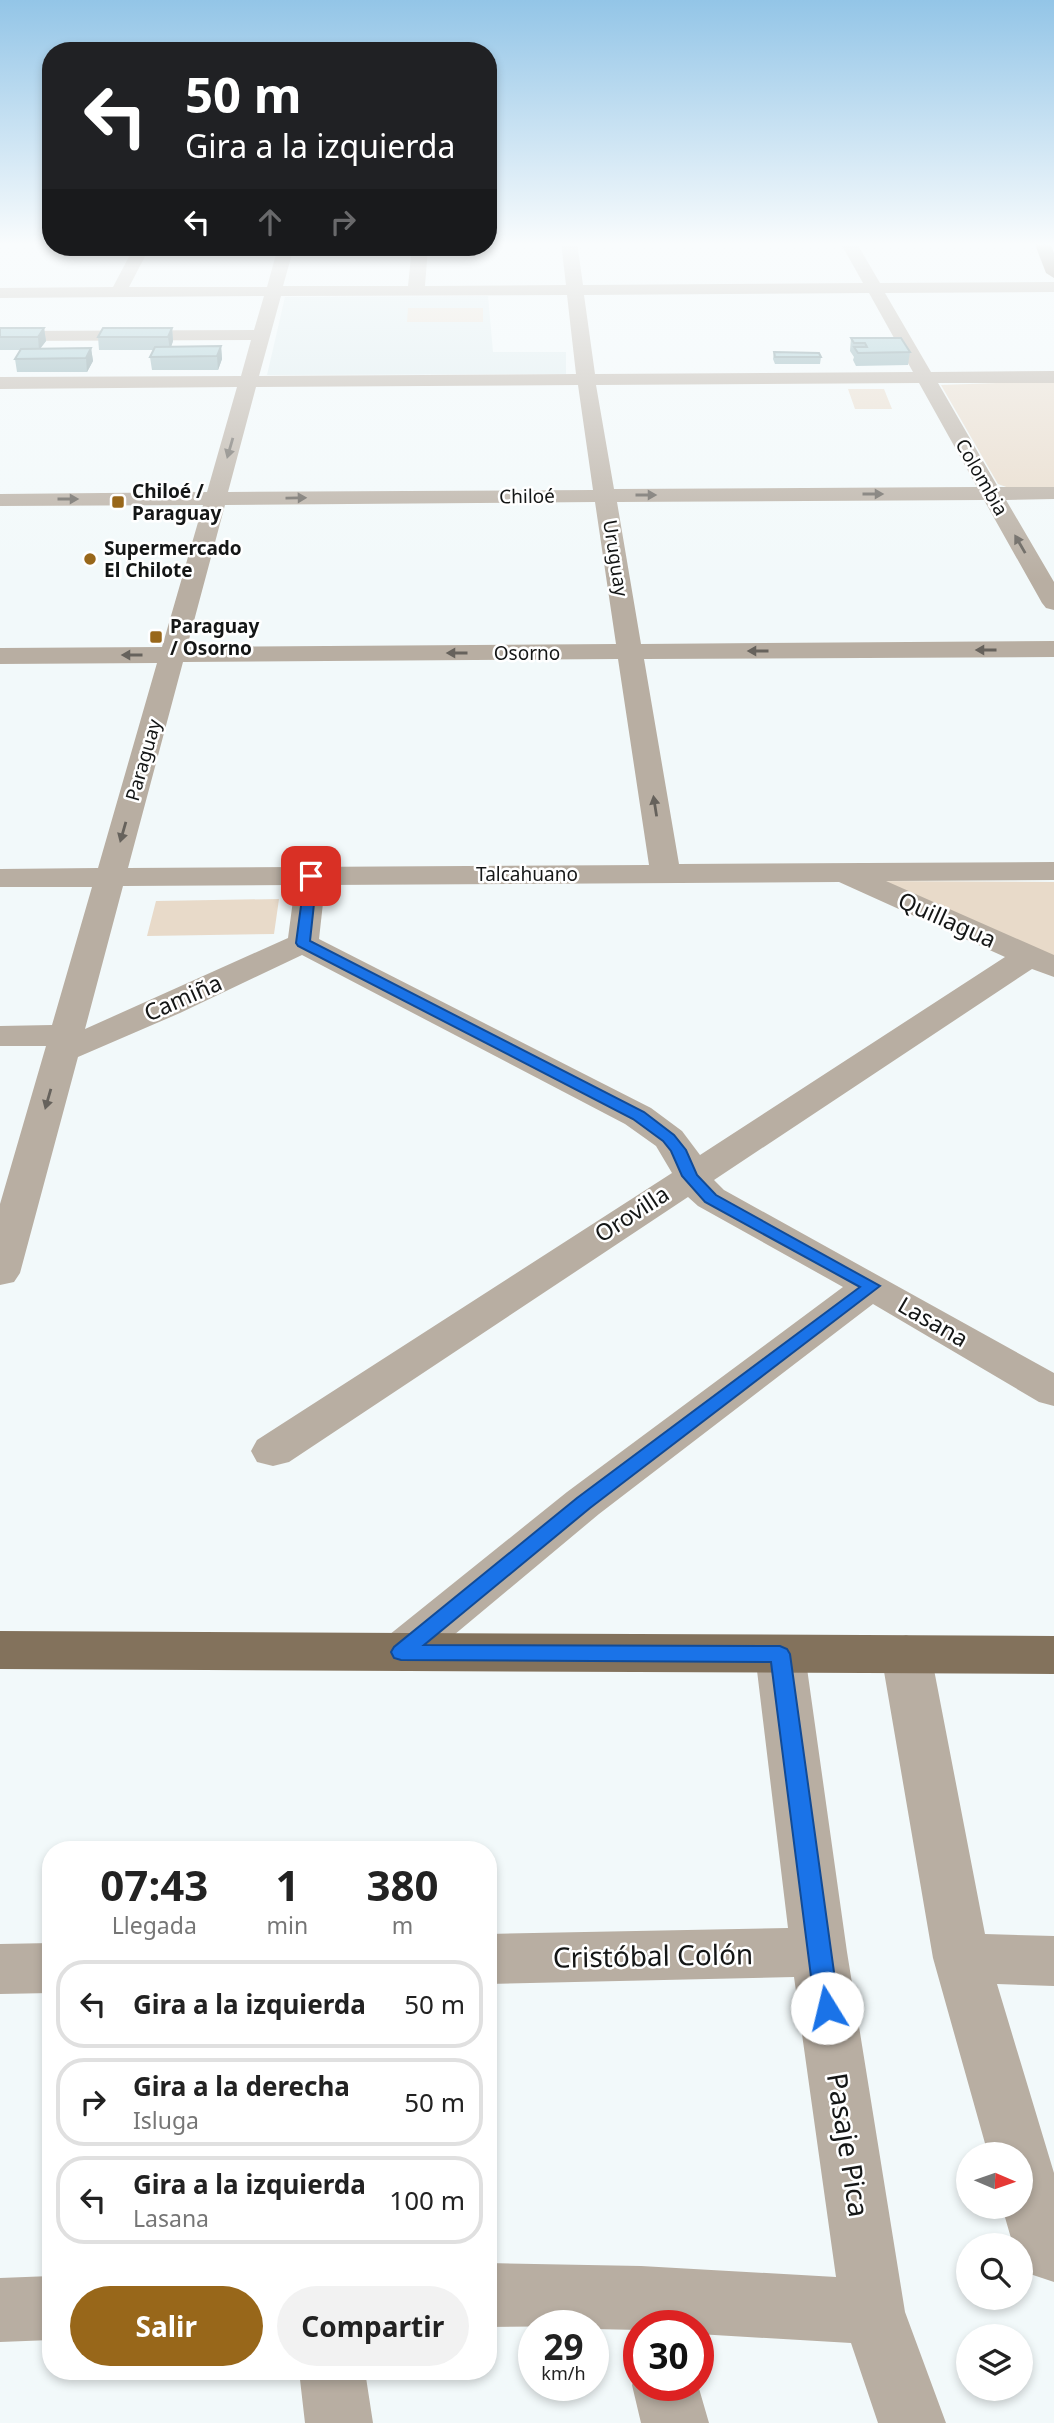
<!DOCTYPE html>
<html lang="es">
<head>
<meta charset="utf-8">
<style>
	:root { --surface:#fff; --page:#f2f2f2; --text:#222; --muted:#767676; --line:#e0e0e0; --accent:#98671a }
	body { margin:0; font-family:"Noto Sans",sans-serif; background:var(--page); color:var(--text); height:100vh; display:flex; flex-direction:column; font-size:26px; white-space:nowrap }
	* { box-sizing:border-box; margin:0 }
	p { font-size:23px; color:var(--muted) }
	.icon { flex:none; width:38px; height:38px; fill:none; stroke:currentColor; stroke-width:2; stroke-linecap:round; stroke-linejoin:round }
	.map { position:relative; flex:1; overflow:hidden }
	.side { position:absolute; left:42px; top:1841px; width:455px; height:539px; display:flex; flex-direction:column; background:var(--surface); border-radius:28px; box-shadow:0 4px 10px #0003 }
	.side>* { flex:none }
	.hud { position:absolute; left:42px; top:42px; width:455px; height:214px; border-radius:28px; box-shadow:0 4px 10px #0003; background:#202124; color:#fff; overflow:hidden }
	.needle { width:46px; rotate:92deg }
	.tools { position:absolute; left:956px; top:2142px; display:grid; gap:14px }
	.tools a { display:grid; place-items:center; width:77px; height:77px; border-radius:50%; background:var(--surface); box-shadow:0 4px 10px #0003; font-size:35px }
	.speed { position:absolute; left:518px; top:2310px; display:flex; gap:14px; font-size:35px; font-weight:700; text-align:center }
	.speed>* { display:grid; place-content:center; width:91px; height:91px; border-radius:50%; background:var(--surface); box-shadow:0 4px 10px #0003; line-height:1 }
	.speed small { font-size:18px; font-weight:400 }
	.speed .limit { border:10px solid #d22; background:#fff; color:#111 }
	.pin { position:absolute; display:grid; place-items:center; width:60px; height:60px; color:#fff; margin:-30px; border-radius:14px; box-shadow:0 4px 10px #0006 }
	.me { position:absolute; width:77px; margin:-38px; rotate:351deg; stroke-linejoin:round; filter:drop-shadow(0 0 5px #0008) }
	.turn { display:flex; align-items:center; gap:24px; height:147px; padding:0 28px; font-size:32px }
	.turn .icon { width:91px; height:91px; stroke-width:2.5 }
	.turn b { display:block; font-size:49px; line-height:60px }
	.lanes { display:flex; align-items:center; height:66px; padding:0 28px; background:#0003; justify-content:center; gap:35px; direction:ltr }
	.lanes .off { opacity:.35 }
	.eta { display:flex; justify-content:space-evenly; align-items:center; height:119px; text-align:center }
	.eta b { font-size:42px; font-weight:700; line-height:49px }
	.primary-button { display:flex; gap:14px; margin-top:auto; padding:14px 28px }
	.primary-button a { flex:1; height:80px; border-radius:42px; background:var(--accent); color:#fff; font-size:28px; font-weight:700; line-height:80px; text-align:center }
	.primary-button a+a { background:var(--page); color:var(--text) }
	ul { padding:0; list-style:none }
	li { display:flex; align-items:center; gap:21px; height:88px; margin:0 14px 10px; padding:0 14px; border:4px solid var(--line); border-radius:28px }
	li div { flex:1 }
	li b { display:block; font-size:26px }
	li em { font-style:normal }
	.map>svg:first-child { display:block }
	.built { fill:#dcebed }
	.green { fill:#e8dac9 }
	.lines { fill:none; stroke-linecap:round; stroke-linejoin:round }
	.minor { fill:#b8aea2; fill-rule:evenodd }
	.major { fill:#83725c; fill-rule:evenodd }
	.highway { fill:#705c43; fill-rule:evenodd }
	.wall { fill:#83a7ad }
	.shaded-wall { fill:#6a888d }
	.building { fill:#98c2c9; stroke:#6a888d; stroke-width:2 }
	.oneway { fill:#66625c }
	.route { fill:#1a73e8; stroke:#114b97; stroke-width:2 }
	.poi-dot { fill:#98671a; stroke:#fff; stroke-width:2.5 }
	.labels { text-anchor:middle; stroke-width:5; stroke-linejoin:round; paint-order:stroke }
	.far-street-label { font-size:19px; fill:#141616; stroke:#fff }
	.far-poi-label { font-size:19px; font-weight:bold; fill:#141616; stroke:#fff; text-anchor:start }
	.street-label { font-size:23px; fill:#141616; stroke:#fff }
	.near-street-label { font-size:28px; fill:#141616; stroke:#fff }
</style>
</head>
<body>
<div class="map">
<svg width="1054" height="2423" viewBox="0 0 1054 2423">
	<rect width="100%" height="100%" fill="#f2f9fa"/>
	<path class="built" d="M488 296 493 352H566V374L267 375 285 297Z"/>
	<path class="green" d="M408 308H483V322H407Z
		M1054 381V488H1009L998 484 941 385Z
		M848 389H884L892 409H855Z
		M869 881 1054 882V967Z
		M279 899 274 934 147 936 156 901Z"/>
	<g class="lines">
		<path class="minor" d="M561 242H577L583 285 863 283 840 242H856L880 283 1054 282V292L885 293 931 372 1054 371V383H938L998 487H1054V499L1006 500 1054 582V610L1046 608 1042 603 984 500 617 502 641 644 1054 641V657L644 659 679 864 1054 862V880L886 881 1054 955V977L1032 969 714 1180 724 1190 1054 1373V1406L1039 1402 873 1304 599 1514 418 1665 401 1671 384 1665 376 1652 384 1639 567 1492 843 1287 698 1206 688 1197 289 1462 273 1466 257 1462 251 1451 257 1440 672 1173 656 1146 625 1124 302 955 180 1013 78 1057 20 1273 14 1282 0 1285V1204L46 1046H0V1026L52 1025 92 887H0V869L98 868 157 663 0 664V648L162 647 203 505 0 506V494L207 492 237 387 0 389V377L241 376 251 340 0 341V331L254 330 264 296 0 298V288L113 287 134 247H150L129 287H267L278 247H294L283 286H408L412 247H428L425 286 566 285ZM869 293 913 372 595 374 584 295ZM567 295 576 374 259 376 281 296ZM919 383 977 487 614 489 596 385ZM578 385 593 490 228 492 256 387ZM595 502 616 644 187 647 225 505ZM618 659 649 865 128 868 183 662ZM839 882 1005 957 700 1155 682 1131 651 1108 319 939 325 885ZM295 885 288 938 85 1029 123 886Z
			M780 1635 797 1641 805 1654 847 1952 905 2312 946 2423H878L851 2343 698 2334V2326H639V2330L593 2329V2326L488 2327V2263L641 2266 836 2277 794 1977 488 1984V1934L788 1928 755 1654 763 1641Z
			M906 1635 923 1641 931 1654 985 1934 1054 1936V1986L997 1984 1054 2173V2282L1024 2272 1020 2264V2245H1013L1002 2207H1020V2154H988L933 1958 881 1654 889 1641Z
			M51 1943V1993L0 1994V1944Z
			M51 2276V2340L0 2342V2278Z
			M639 2368V2385H698L709 2423H641L632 2385Z
			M299 2371H365L373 2423H305Z"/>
		<path class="major" d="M0 1631 1054 1636V1674L0 1669Z"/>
		<path class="highway" d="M1034 242H1050L1054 253V278L1046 273Z"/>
	</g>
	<path class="wall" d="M0 328H44L46 341 40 349 91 348 93 361 87 372H17L15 359 20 350H0Z
		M172 328 173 341 171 347 221 346 222 359 218 370H152L150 357 153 350H99L98 337Z
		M851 338 910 352 908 365 856 366 853 360 854 357 850 351Z
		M774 352 821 357 820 364H775L773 359Z"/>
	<path class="shaded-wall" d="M44 328 46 341 39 350 38 337Z
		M172 328 173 341 170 350 168 337Z
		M221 346 222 359 218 370 217 356Z
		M91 348 93 361 87 372 86 358Z"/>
	<path class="building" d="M0 328H44L38 337H0Z
		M103 328H172L168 337H98Z
		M851 338H901L910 352 858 353 854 347H867L865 343H854Z
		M221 346 217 356 150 357 155 347Z
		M91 348 86 358 15 359 21 349Z
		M774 352 819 353 821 357H775Z"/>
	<defs><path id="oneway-solid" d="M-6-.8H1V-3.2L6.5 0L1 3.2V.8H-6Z" transform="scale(1.75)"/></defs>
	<g class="oneway">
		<use href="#oneway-solid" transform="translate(230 448) rotate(106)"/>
		<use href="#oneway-solid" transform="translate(873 494)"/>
		<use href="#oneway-solid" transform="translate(646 495)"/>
		<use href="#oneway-solid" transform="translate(296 498) rotate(-1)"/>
		<use href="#oneway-solid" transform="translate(68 499)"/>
		<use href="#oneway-solid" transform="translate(1020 544) rotate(-120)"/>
		<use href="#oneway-solid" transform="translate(986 650) rotate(180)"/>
		<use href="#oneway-solid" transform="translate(758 651) rotate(180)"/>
		<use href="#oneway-solid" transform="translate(457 653) rotate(180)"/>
		<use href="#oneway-solid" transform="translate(132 655) rotate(180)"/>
		<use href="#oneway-solid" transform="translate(655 806) rotate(-99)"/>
		<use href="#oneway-solid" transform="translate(123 832) rotate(106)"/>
		<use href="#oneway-solid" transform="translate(48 1099) rotate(106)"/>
	</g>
	<linearGradient id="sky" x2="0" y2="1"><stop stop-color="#93c5e7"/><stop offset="0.42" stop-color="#f9fcfd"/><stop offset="1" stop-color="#f9fcfd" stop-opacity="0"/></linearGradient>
	<rect width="1054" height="582" fill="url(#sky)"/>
	<path class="route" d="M311 872 317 876 310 941 644 1112 674 1135 686 1150 697 1175 716 1195 880 1286 590 1508 424 1645 780 1646 787 1649 790 1654 839 2008 836 2015 827 2018 819 2015 815 2008 771 1662 401 1660 394 1658 391 1652 394 1647 577 1498 860 1287 705 1202 682 1176 671 1151 663 1141 633 1119 298 946 296 943 305 876Z"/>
	<g class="poi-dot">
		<rect x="111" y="495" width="14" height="14" rx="3.5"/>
		<circle cx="90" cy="559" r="7"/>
		<rect x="149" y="630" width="14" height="14" rx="3.5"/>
	</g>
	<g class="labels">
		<g class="far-street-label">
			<text transform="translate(982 477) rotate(60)" y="7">Colombia</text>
			<text transform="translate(527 496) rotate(-1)" y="7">Chiloé</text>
			<text transform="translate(616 558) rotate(81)" y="7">Uruguay</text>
			<text x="527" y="660">Osorno</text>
			<text transform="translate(143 760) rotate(-74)" y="7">Paraguay</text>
			<text x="527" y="881">Talcahuano</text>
		</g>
		<g class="far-poi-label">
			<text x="132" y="498">Chiloé /<tspan x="132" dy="22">Paraguay</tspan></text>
			<text x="104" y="555">Supermercado<tspan x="104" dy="22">El Chilote</tspan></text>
			<text x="170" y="633">Paraguay<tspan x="170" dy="22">/ Osorno</tspan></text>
		</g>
		<g class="street-label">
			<text transform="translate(947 920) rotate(24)" y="8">Quillagua</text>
			<text transform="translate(183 998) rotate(-24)" y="8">Camiña</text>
			<text transform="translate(632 1214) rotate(-33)" y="8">Orovilla</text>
			<text transform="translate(933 1322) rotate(30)" y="8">Lasana</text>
		</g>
		<g class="near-street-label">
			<text transform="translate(653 1956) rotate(-1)" y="10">Cristóbal Colón</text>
			<text transform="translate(848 2145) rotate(81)" y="10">Pasaje Pica</text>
		</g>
	</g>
</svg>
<div class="tools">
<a><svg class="needle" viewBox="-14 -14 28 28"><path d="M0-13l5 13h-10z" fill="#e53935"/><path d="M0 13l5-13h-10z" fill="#767676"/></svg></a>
<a><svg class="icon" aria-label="search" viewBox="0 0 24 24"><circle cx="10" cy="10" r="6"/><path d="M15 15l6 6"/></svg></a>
<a><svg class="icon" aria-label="layers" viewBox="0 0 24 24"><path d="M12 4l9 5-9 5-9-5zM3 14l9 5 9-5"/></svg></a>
</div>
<div class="speed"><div>29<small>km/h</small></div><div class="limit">30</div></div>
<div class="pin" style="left:311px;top:876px;background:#d93025"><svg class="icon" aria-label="arrive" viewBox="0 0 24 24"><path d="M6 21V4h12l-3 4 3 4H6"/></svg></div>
<svg class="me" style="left:827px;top:2008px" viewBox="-20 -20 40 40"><circle r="19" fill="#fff"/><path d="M0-13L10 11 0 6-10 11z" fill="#1a73e8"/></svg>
<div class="hud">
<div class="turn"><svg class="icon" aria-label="left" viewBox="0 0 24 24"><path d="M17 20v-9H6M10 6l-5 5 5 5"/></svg><div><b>50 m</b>Gira a la izquierda</div></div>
<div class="lanes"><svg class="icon" aria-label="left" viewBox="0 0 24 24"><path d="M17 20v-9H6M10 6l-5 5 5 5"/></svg><svg class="icon off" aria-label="ahead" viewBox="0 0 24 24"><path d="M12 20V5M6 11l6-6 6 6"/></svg><svg class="icon off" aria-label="right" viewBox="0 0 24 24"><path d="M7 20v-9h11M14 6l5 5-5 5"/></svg></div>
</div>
<section class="side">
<div class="eta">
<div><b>07:43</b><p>Llegada</p></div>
<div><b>1</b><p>min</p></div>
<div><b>380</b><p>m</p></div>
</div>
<ul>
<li><svg class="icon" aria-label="left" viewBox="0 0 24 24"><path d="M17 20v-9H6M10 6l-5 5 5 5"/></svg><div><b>Gira a la izquierda</b></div><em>50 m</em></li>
<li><svg class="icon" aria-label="right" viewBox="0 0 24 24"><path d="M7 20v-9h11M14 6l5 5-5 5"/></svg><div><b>Gira a la derecha</b><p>Isluga</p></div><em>50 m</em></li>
<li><svg class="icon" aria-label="left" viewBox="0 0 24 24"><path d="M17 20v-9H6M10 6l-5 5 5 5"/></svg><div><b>Gira a la izquierda</b><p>Lasana</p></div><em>100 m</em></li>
</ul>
<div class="primary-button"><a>Salir</a><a>Compartir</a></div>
</section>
</div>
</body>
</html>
